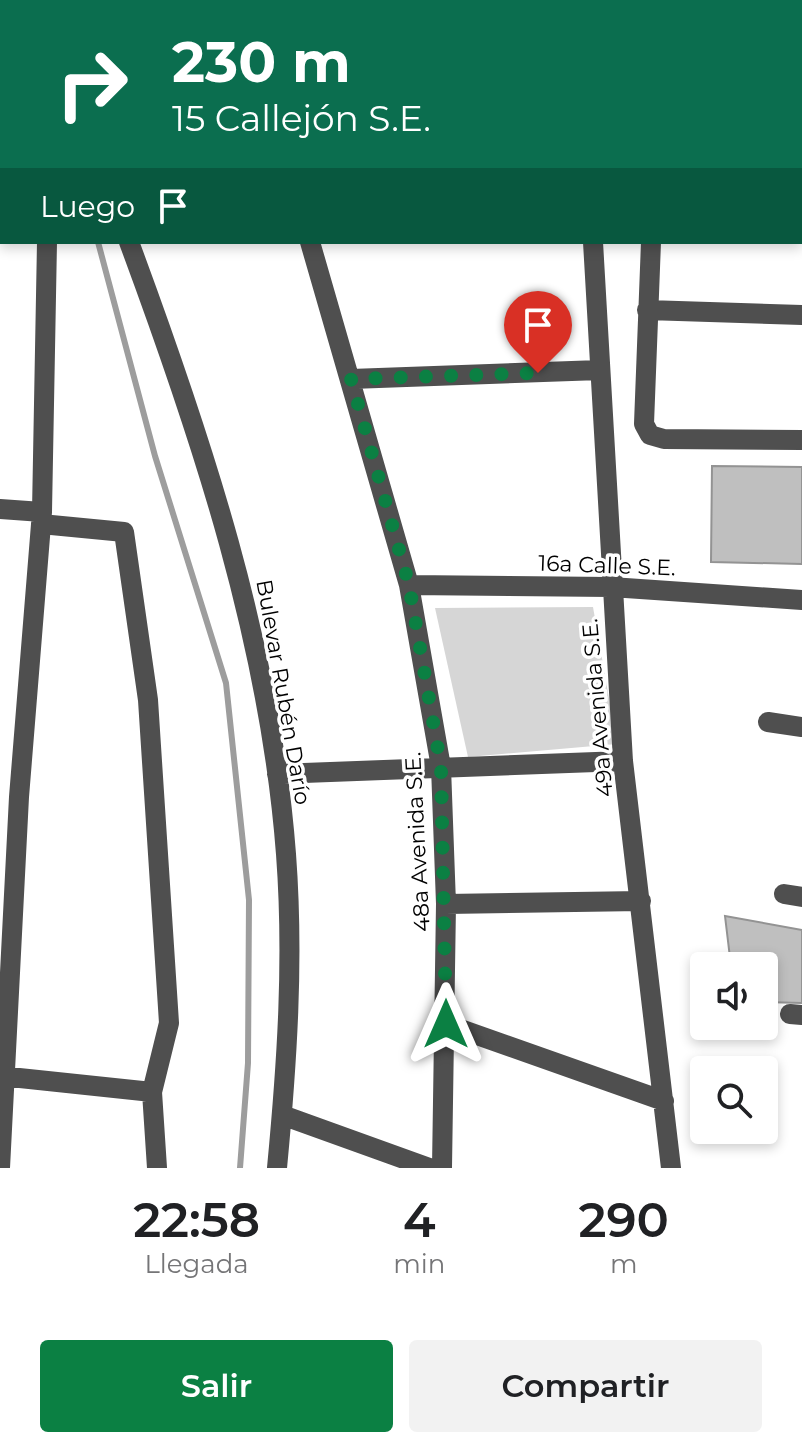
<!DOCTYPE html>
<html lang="es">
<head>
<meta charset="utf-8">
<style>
	:root { --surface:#fff; --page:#f2f2f2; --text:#202124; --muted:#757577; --accent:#0b8043 }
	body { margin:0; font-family:Montserrat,sans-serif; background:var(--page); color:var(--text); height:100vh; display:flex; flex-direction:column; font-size:30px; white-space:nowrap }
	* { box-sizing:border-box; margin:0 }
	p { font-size:26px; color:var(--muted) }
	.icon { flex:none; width:44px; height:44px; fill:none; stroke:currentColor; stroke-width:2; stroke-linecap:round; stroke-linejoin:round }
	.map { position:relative; height:1168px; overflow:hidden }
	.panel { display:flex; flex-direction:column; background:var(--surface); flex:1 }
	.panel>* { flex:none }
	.banner { position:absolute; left:0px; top:0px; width:802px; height:244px; box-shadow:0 4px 12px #0003; background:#0b6e4f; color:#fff; overflow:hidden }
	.buttons { position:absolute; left:690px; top:952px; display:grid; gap:16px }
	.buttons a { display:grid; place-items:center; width:88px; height:88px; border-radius:8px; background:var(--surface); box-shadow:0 4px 12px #0003; font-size:40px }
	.pin { position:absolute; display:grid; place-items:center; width:68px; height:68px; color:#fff; margin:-82px -34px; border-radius:50% 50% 50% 0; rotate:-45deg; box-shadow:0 0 8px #0007 }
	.pin .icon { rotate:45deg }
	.me { position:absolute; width:88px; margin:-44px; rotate:0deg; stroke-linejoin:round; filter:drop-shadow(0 0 6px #0008) }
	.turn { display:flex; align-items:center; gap:28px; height:168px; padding:0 40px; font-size:36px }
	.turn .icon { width:104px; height:104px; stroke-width:2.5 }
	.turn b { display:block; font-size:56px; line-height:68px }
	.then { display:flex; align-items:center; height:76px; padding:0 40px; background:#0003; gap:16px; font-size:30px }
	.eta { display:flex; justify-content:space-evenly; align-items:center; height:136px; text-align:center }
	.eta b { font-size:48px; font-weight:600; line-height:56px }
	.action { display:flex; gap:16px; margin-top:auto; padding:16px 40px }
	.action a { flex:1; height:92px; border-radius:8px; background:var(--accent); color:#fff; font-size:32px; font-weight:600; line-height:92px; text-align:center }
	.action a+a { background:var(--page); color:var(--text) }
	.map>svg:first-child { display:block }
	.green { fill:#d6d6d6 }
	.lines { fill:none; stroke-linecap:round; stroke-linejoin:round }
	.stream { stroke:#9d9d9d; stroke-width:6 }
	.building { fill:#bfbfbf; stroke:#939393; stroke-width:2 }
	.minor { stroke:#4f4f4f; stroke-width:20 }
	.route { stroke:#0b8043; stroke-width:14; stroke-dasharray:0 25.2 }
	.labels { text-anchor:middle; stroke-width:7; stroke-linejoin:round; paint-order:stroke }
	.street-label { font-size:22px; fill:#000; stroke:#fff }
</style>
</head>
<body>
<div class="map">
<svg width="802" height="1168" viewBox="0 0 802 1168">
	<rect width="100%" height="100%" fill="#fff"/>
	<path class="green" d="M593 607 617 744 468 757 435 608Z"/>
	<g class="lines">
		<path class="stream" d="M98 242 155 456 226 683 249 900 248 1063 240 1168"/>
	</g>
	<path class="building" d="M712 466 802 467V564L711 562Z
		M725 916 802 930V1003L764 1002V966H731Z"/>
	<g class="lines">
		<path class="minor" d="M22 0V2
			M65 0V2
			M712 0 713 2
			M257 2 269 0
			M800 21H802
			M800 190H802
			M0 219H2
			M129 242C202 439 270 643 286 854 294 960 287 1063 277 1168
			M310 242 409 585 441 767 446 904 442 1168
			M593 242 623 761 671 1168
			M651 242 644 424 650 435 664 439 802 440
			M647 310 802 315
			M351 379 600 370
			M0 509 42 512
			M41 524 124 532 148 700 169 1023 152 1092 157 1168
			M409 585 611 587 802 600
			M768 722 802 727
			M277 774 623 761
			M784 894 802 897
			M446 904 641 901
			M790 1014 802 1015
			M446 1024 664 1101
			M0 1076 152 1092
			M282 1115 429 1168
			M0 1168 19 797 42 512 47 242"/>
	</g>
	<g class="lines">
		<path class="route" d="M446 1024 441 767 409 585 351 379 538 373"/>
	</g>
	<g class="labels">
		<g class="street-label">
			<text transform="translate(607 565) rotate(2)" y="8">16a Calle S.E.</text>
			<text transform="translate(284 692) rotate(80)" y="8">Bulevar Rubén Darío</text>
			<text transform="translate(597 708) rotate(-95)" y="8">49a Avenida S.E.</text>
			<text transform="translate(417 842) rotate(-93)" y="8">48a Avenida S.E.</text>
		</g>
	</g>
</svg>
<div class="buttons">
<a><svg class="icon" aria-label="sound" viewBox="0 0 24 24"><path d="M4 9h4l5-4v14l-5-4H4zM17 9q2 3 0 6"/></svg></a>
<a><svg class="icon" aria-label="search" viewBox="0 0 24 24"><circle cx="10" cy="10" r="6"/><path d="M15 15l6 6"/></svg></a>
</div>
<div class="pin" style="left:538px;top:373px;background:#d93025"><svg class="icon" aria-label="arrive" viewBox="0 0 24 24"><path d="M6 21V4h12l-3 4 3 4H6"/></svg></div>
<svg class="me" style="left:446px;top:1024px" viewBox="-20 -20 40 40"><path d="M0-17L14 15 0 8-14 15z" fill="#0b8043" stroke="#fff" stroke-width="4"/></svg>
<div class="banner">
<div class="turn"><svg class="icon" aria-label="right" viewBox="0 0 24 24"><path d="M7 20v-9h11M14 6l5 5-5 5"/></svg><div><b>230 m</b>15 Callejón S.E.</div></div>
<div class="then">Luego<svg class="icon" aria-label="arrive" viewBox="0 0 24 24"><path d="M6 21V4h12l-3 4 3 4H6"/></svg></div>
</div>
</div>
<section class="panel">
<div class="eta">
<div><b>22:58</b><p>Llegada</p></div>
<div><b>4</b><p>min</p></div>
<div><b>290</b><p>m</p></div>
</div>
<div class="action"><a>Salir</a><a>Compartir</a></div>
</section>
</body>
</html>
